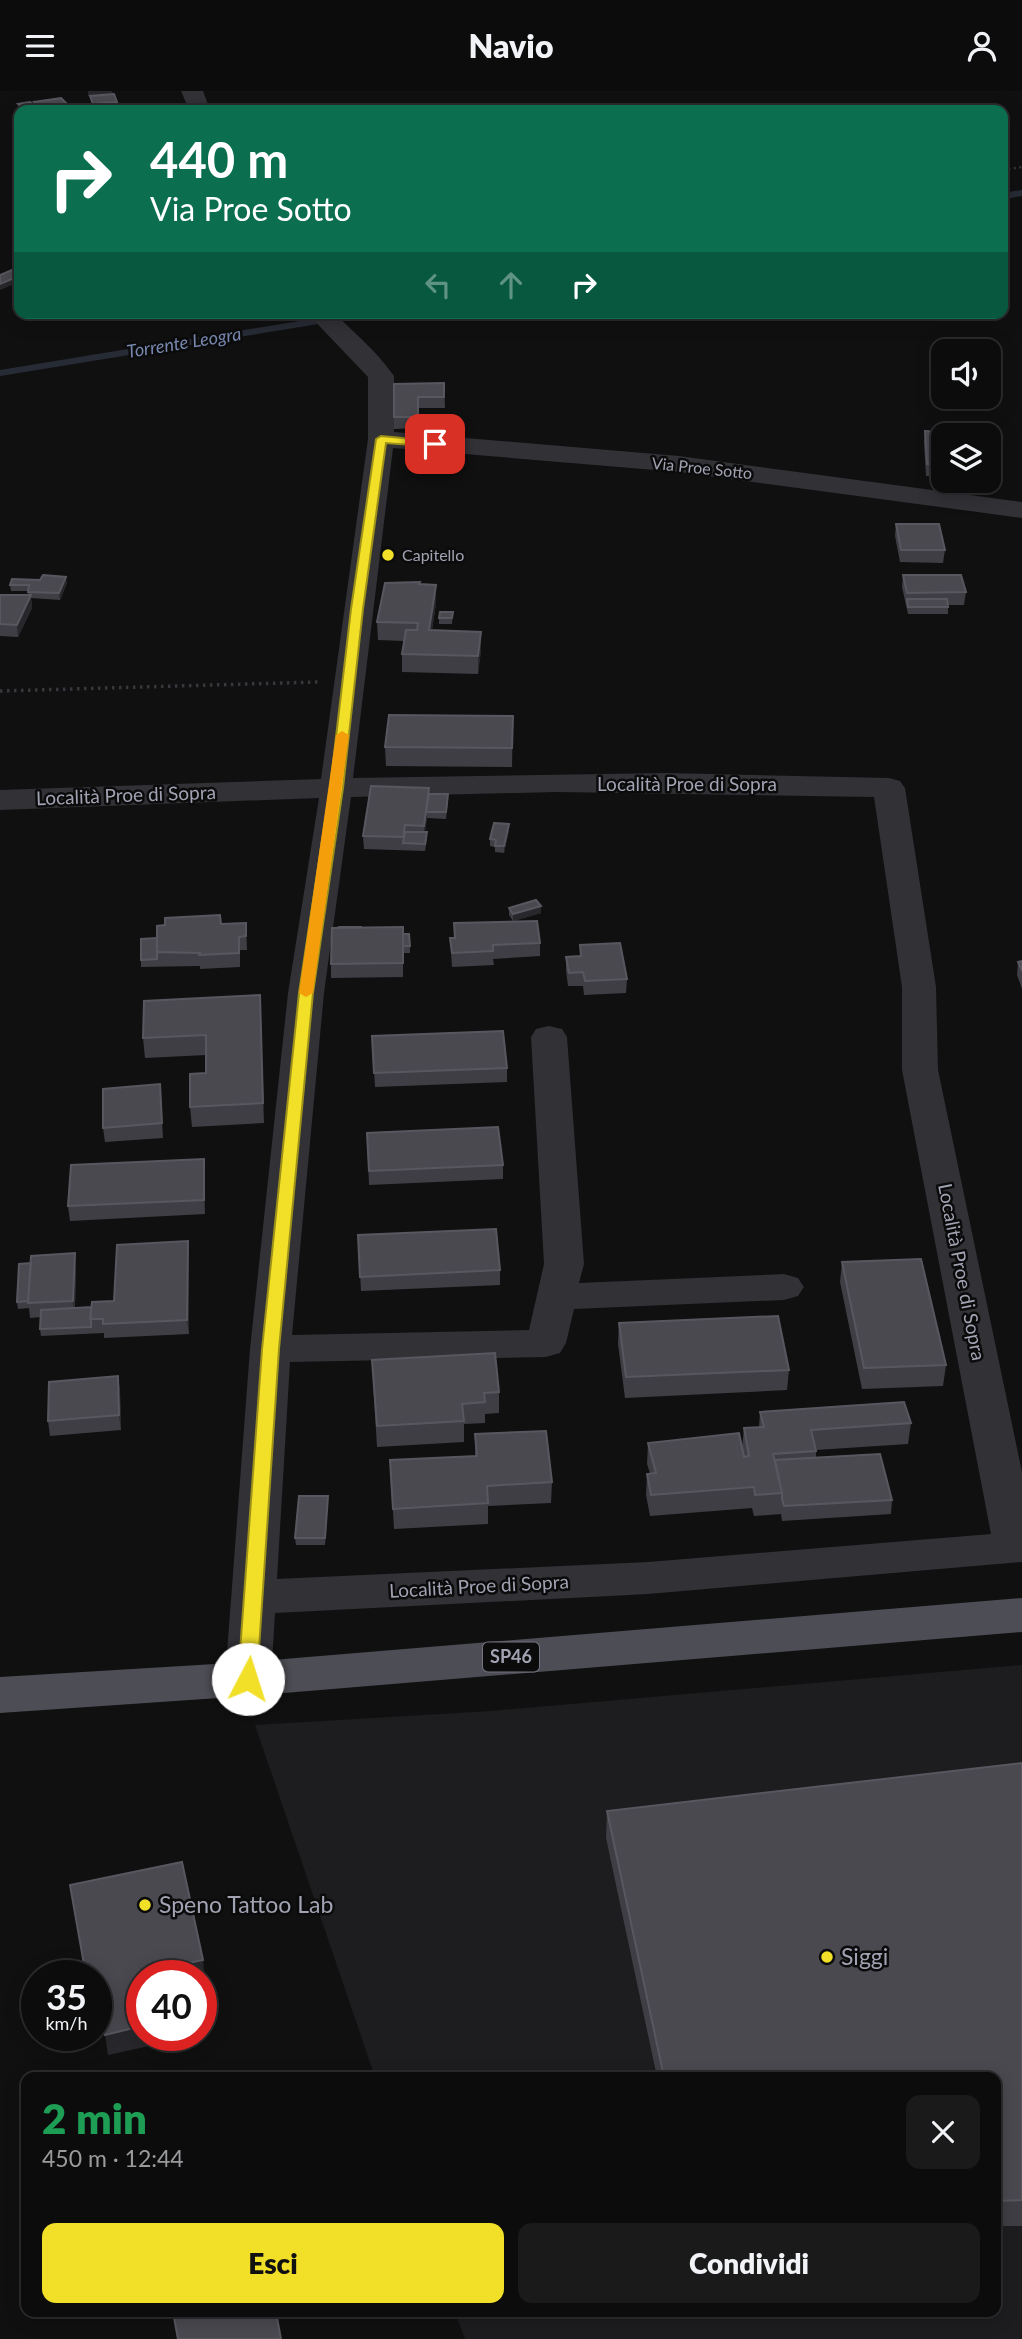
<!DOCTYPE html>
<html lang="it">
<head>
<meta charset="utf-8">
<style>
	:root { --surface:#0c0c0d; --page:#1a1a1b; --text:#f1f3f6; --muted:#9a9b9d; --line:#2c2c2e; --accent:#f1df28 }
	body { margin:0; font-family:Lato,sans-serif; background:var(--page); color:var(--text); height:100vh; display:flex; flex-direction:column; font-size:26px; white-space:nowrap }
	* { box-sizing:border-box; margin:0 }
	p { font-size:23px; color:var(--muted) }
	.icon { flex:none; width:38px; height:38px; fill:none; stroke:currentColor; stroke-width:2; stroke-linecap:round; stroke-linejoin:round }
	.map { position:relative; flex:1; overflow:hidden }
	.details { position:absolute; left:21px; top:1981px; width:980px; height:245px; display:flex; flex-direction:column; background:var(--surface); border-radius:14px; box-shadow:0 4px 18px #0003,0 0 0 2px var(--line) }
	.details>* { flex:none }
	.top-card { position:absolute; left:14px; top:14px; width:994px; height:214px; border-radius:14px; box-shadow:0 4px 18px #0003,0 0 0 2px var(--line); background:#0b6e4f; color:#fff; overflow:hidden }
	.fabs { position:absolute; left:931px; top:248px; display:grid; gap:14px }
	.fabs a { display:grid; place-items:center; width:70px; height:70px; border-radius:14px; background:var(--surface); box-shadow:0 4px 18px #0003,0 0 0 2px var(--line); font-size:35px }
	.speed { position:absolute; left:21px; top:1869px; display:flex; gap:14px; font-size:35px; font-weight:700; text-align:center }
	.speed>* { display:grid; place-content:center; width:91px; height:91px; border-radius:50%; background:var(--surface); box-shadow:0 4px 18px #0003,0 0 0 2px var(--line); line-height:1 }
	.speed small { font-size:18px; font-weight:400 }
	.speed .limit { border:10px solid #d22; background:#fff; color:#111 }
	.pin { position:absolute; display:grid; place-items:center; width:60px; height:60px; color:#fff; margin:-30px; border-radius:14px; box-shadow:0 4px 10px #0006 }
	.me { position:absolute; width:77px; margin:-38px; rotate:5deg; stroke-linejoin:round; filter:drop-shadow(0 0 5px #0008) }
	.turn { display:flex; align-items:center; gap:24px; height:147px; padding:0 21px; font-size:32px }
	.turn .icon { width:91px; height:91px; stroke-width:2.5 }
	.turn b { display:block; font-size:49px; line-height:60px }
	.lanes { display:flex; align-items:center; height:66px; padding:0 21px; background:#0003; justify-content:center; gap:35px; direction:ltr }
	.lanes .off { opacity:.35 }
	.round { display:grid; place-items:center; flex:none; width:74px; height:74px; border-radius:14px; background:var(--page) }
	.summary { display:flex; align-items:center; justify-content:space-between; height:119px; padding:0 21px }
	h1 { font-size:42px; font-weight:800; line-height:52px; color:#1e9e55 }
	.button { display:flex; gap:14px; margin-top:auto; padding:14px 21px }
	.button a { flex:1; height:80px; border-radius:14px; background:var(--accent); color:#111; font-size:28px; font-weight:800; line-height:80px; text-align:center }
	.button a+a { background:var(--page); color:var(--text) }
	header { display:flex; justify-content:space-between; align-items:center; height:91px; padding:0 21px; background:var(--surface); font-size:32px; font-weight:800 }
	.map>svg:first-child { display:block }
	.built { fill:#1d1c1e }
	.lines { fill:none; stroke-linecap:round; stroke-linejoin:round }
	.stream { stroke:#272b35; stroke-width:6 }
	.path-far1 { stroke:#37373d; stroke-width:2.5; stroke-dasharray:2 3.5; stroke-linecap:butt }
	.path { stroke:#37373d; stroke-width:3.5; stroke-dasharray:2.5 4.5; stroke-linecap:butt }
	.minor { fill:#313136; fill-rule:evenodd }
	.major { fill:#4d4d55; fill-rule:evenodd }
	.wall { fill:#3f3e44 }
	.shaded-wall { fill:#28272b }
	.building { fill:#4a4950; stroke:#58575f; stroke-width:2 }
	.route { fill:#f1df28; stroke:#9d911a; stroke-width:2 }
	.slow { fill:#f59e0b }
	.poi-dot { fill:#f1df28; stroke:#0b0b0c; stroke-width:2.5 }
	.labels { text-anchor:middle; stroke-width:5; stroke-linejoin:round; paint-order:stroke }
	.far-street-label { font-size:16px; fill:#a1a2b2; stroke:#0b0b0c }
	.far-poi-label { font-size:16px; fill:#a1a2b2; stroke:#0b0b0c; text-anchor:start }
	.far-water-label { font-size:18px; font-style:italic; fill:#7787ae; stroke:#0b0b0c }
	.shield { fill:#0b0b0c; stroke:#747580; stroke-width:2 }
	.shield-label { font-size:18px; font-weight:bold; fill:#a1a2b2 }
	.street-label { font-size:19px; fill:#a1a2b2; stroke:#0b0b0c }
	.near-poi-label { font-size:23px; fill:#a1a2b2; stroke:#0b0b0c; text-anchor:start }
</style>
</head>
<body>
<header><svg class="icon" aria-label="menu" viewBox="0 0 24 24"><path d="M4 6h16M4 12h16M4 18h16"/></svg>Navio<svg class="icon" aria-label="person" viewBox="0 0 24 24"><circle cx="12" cy="8" r="4"/><path d="M4 21q1-7 8-7t8 7"/></svg></header>
<div class="map">
<svg width="1022" height="2248" viewBox="0 0 1022 2248">
	<rect width="100%" height="100%" fill="#101011"/>
	<path class="built" d="M1022 1574V2248H465L455 2221H996V1986H375L255 1634 491 1620Z"/>
	<g class="lines">
		<path class="stream" d="M1003 105 1022 102
			M0 282 367 222"/>
		<path class="path-far1" d="M1003 79 1022 76"/>
		<path class="path" d="M0 600 318 591"/>
		<path class="minor" d="M181 0H203L210 19H189Z
			M307 222H334C355 242 377 261 394 285V341L679 365 1022 411V427L679 381 393 357 353 687 667 682 889 687 900 690 905 697 936 896 938 979 1022 1381V1471L648 1503 275 1522 271 1588 264 1600 248 1605 232 1600 225 1588 250 1258 288 902 319 707 0 719V699L321 688 368 348V286ZM556 701 874 706 902 896V979L991 1443 648 1471 277 1488 290 1271 546 1266 560 1262 566 1252 574 1218 784 1209 798 1205 804 1196 798 1187 784 1183 579 1192 584 1173 567 946 562 938 549 935 536 938 531 946 544 1173 529 1239 292 1244 324 902 351 706Z"/>
		<path class="major" d="M1022 1507V1541L248 1605 0 1622V1586L248 1571Z"/>
	</g>
	<path class="wall" d="M34 11 70 16 71 19H37L34 16Z
		M444 292 445 317H418L419 337 394 338V293Z
		M925 340 943 345V385H926L924 352Z
		M989 345 1001 355 999 367H989Z
		M896 433 945 459 943 472 900 471 895 445Z
		M903 484 966 501 964 514H948V523H908L902 496Z
		M67 492 60 509 31 507 32 517 18 546 0 545V504H28V500H11L10 494Z
		M420 493 436 494V512L432 539 481 541V559L478 583 402 581V563L404 550 378 549 377 531Z
		M453 521 452 533H439V527Z
		M513 625 512 676 386 675 385 656Z
		M429 697V703H448V710L446 728 427 727 425 741H427V748L425 760 364 758 363 745Z
		M509 739 504 762 495 761V756L490 755V748Z
		M541 815V822L513 830 509 824V817Z
		M246 832 247 859H240V876L200 878V875L141 876V869L157 847 221 833Z
		M454 832 540 852V865L493 868 494 874 452 876 450 847H454Z
		M361 837 403 843 410 850V862H403V886L331 887V873Z
		M580 854 627 888 626 902 584 904 583 895H568L566 879V866L580 865Z
		M1022 870V898L1017 884 1018 871Z
		M260 904 264 1032 192 1036 190 1016 206 982V964L145 967 143 947Z
		M372 945 507 977V991L375 996Z
		M160 993 163 1047 105 1051 103 1037Z
		M367 1042 503 1074V1088L369 1094Z
		M205 1082V1123L70 1130 68 1115Z
		M358 1144 500 1179V1194L361 1200Z
		M189 1164V1243L104 1247V1242L41 1245 40 1238 41 1226 30 1227 29 1217 18 1218 17 1211 76 1177 75 1217 91 1216 114 1210Z
		M842 1171 946 1274 943 1295 862 1298 840 1191Z
		M619 1232 789 1279 787 1299 625 1307 618 1253Z
		M118 1285 120 1300 121 1339 50 1345 48 1330Z
		M373 1290 499 1301V1322L485 1323V1332L464 1333V1351L377 1356Z
		M760 1321 911 1332 908 1353 816 1359V1367L892 1409 891 1423 782 1430 781 1423 754 1425 752 1417 650 1425 646 1404 647 1383 650 1382 647 1373 648 1352 742 1357 744 1337 759 1336Z
		M475 1343 552 1391 551 1412 488 1415V1433L394 1438 390 1369 475 1365Z
		M328 1405 325 1454H296L295 1447Z
		M1022 1672V2135H996V1986H657L606 1747 607 1720Z"/>
	<path class="shaded-wall" d="M88 0H112L113 3 88 5Z
		M117 11V16L93 18V13Z
		M34 14V19H21V16Z
		M70 16 71 19H47Z
		M19 185V191L0 199V193Z
		M66 486 67 492 60 509 59 502Z
		M436 494V512L429 558V539Z
		M31 504 32 517 18 546 17 534Z
		M481 541V559L478 583V565Z
		M429 697V710L426 721 427 727 424 748V735Z
		M509 733V739L504 762V755Z
		M541 815V822L513 830V823Z
		M260 904 261 924 264 1032 263 1012Z
		M204 1068 205 1082V1123L204 1109Z
		M188 1150 189 1164V1243L187 1229Z
		M75 1162 76 1177 74 1224 73 1210Z
		M118 1285 120 1300 121 1339 119 1324Z
		M328 1405V1412L325 1454V1447Z
		M203 1869 205 1890 201 1891V1885H161L160 1878Z
		M96 1895 99 1913H96Z
		M142 1935V1944H172V1950L108 1964 105 1944Z"/>
	<path class="building" d="M114 3 117 11 93 13 90 5Z
		M61 7 70 16 42 19 34 11Z
		M30 11 34 14 21 16 18 13Z
		M19 176V185L0 193V184Z
		M444 292V306H418V326H394V293Z
		M925 340 985 345H943V373H927Z
		M989 345 1000 346 1001 355H989Z
		M896 433H939L945 459H901Z
		M43 484 66 486 59 502 28 501 29 494H10L12 488 40 489Z
		M903 484H961L966 501 907 502Z
		M420 491 419 493 436 494 429 539 481 541 478 565 402 563 406 539H417L418 532 377 531 385 492Z
		M0 504H31L17 534 0 533Z
		M907 508H947L948 516H908Z
		M440 521H453L452 527H439Z
		M389 624 513 625 512 657 385 656Z
		M371 695 429 697 424 735 405 734 403 746 363 745Z
		M429 703H448L446 721H426Z
		M494 732 509 733 504 755H495L496 749 490 748Z
		M405 741H427L425 753 403 752Z
		M536 809 541 815 513 823 509 817Z
		M220 824 221 833 246 832V845L239 846V862L199 864 200 862 157 861V835L165 834V827Z
		M537 830 540 852 493 854V860L452 862 450 847H455L454 832Z
		M340 836H361V837H337Z
		M403 836V872L331 873 332 837Z
		M403 843H409L410 855H403Z
		M157 847V868L141 869V848Z
		M620 852 627 888 585 890 583 881 569 882 566 866 581 865 580 854Z
		M1022 870V880L1018 871Z
		M260 904 263 1012 190 1016V983L206 982V944L143 947 144 910Z
		M503 940 507 977 374 982 372 945Z
		M160 993 162 1032 103 1037V998Z
		M498 1036 503 1074 369 1080 367 1042Z
		M204 1068V1109L68 1115 71 1074Z
		M496 1138 500 1179 360 1186 358 1144Z
		M188 1150 187 1229 103 1233V1228H90L92 1211 114 1210 117 1154Z
		M75 1162 73 1210 28 1212 31 1165Z
		M921 1168 946 1274 864 1277 842 1171Z
		M31 1172 28 1210 17 1211 19 1173Z
		M91 1216V1236L40 1238 41 1219Z
		M778 1225 789 1279 626 1286 619 1232Z
		M495 1262 499 1301 484 1302 485 1311 462 1313 464 1330 377 1335 372 1269Z
		M118 1285 119 1324 48 1330 49 1291Z
		M904 1311 911 1332 811 1339 816 1360 773 1363 782 1402 755 1404 754 1396 651 1404 647 1383 656 1382 648 1352 739 1342 744 1366 749 1365 744 1337 764 1336 760 1321Z
		M546 1340 552 1391 487 1395 488 1412 393 1418 390 1369 477 1365 475 1343Z
		M880 1363 892 1409 784 1415 782 1408V1402L775 1369Z
		M299 1405H328L325 1447H295Z
		M1022 1672V2109L996 2110V1986H664L607 1720Z
		M182 1771 203 1869 160 1878 161 1885H142V1935L105 1944 96 1895V1885H86L70 1794Z
		M173 2221H276L281 2248H178Z"/>
	<path class="route" d="M381 345 435 350 441 353 435 356 386 352 363 518 343 697 313 902 279 1258 257 1588 254 1594 248 1596 241 1594 238 1588 262 1258 299 902 330 697 351 518 376 348Z"/>
	<path class="slow" d="M342 640 349 644 313 902 306 906 299 902 336 644Z"/>
	<g class="poi-dot">
		<circle cx="388" cy="464" r="7"/>
		<circle cx="145" cy="1814" r="7"/>
		<circle cx="827" cy="1866" r="7"/>
	</g>
	<g class="labels">
		<g class="far-street-label">
			<text transform="translate(702 377) rotate(6)" y="6">Via Proe Sotto</text>
		</g>
		<g class="far-poi-label">
			<text x="402" y="470">Capitello</text>
		</g>
		<g class="far-water-label">
			<text transform="translate(184 252) rotate(-9)" y="6">Torrente Leogra</text>
		</g>
		<rect class="shield" x="483" y="1551.5" width="56" height="29" rx="5"/>
		<g class="shield-label">
			<text x="511" y="1572">SP46</text>
		</g>
		<g class="street-label">
			<text x="687" y="700">Località Proe di Sopra</text>
			<text transform="translate(126 704) rotate(-2)" y="7">Località Proe di Sopra</text>
			<text transform="translate(962 1181) rotate(79)" y="7">Località Proe di Sopra</text>
			<text transform="translate(479 1495) rotate(-3)" y="7">Località Proe di Sopra</text>
		</g>
		<g class="near-poi-label">
			<text x="159" y="1822">Speno Tattoo Lab</text>
			<text x="841" y="1874">Siggi</text>
		</g>
	</g>
</svg>
<div class="fabs">
<a><svg class="icon" aria-label="sound" viewBox="0 0 24 24"><path d="M4 9h4l5-4v14l-5-4H4zM17 9q2 3 0 6"/></svg></a>
<a><svg class="icon" aria-label="layers" viewBox="0 0 24 24"><path d="M12 4l9 5-9 5-9-5zM3 14l9 5 9-5"/></svg></a>
</div>
<div class="speed"><div>35<small>km/h</small></div><div class="limit">40</div></div>
<div class="pin" style="left:435px;top:353px;background:#d93025"><svg class="icon" aria-label="arrive" viewBox="0 0 24 24"><path d="M6 21V4h12l-3 4 3 4H6"/></svg></div>
<svg class="me" style="left:248px;top:1588px" viewBox="-20 -20 40 40"><circle r="19" fill="#fff"/><path d="M0-13L10 11 0 6-10 11z" fill="#f1df28"/></svg>
<div class="top-card">
<div class="turn"><svg class="icon" aria-label="right" viewBox="0 0 24 24"><path d="M7 20v-9h11M14 6l5 5-5 5"/></svg><div><b>440 m</b>Via Proe Sotto</div></div>
<div class="lanes"><svg class="icon off" aria-label="left" viewBox="0 0 24 24"><path d="M17 20v-9H6M10 6l-5 5 5 5"/></svg><svg class="icon off" aria-label="ahead" viewBox="0 0 24 24"><path d="M12 20V5M6 11l6-6 6 6"/></svg><svg class="icon" aria-label="right" viewBox="0 0 24 24"><path d="M7 20v-9h11M14 6l5 5-5 5"/></svg></div>
</div>
<section class="details">
<div class="summary"><div><h1>2 min</h1><p>450 m · 12:44</p></div><a class="round"><svg class="icon" aria-label="close" viewBox="0 0 24 24"><path d="M6 6l12 12M18 6L6 18"/></svg></a></div>
<div class="button"><a>Esci</a><a>Condividi</a></div>
</section>
</div>
</body>
</html>
